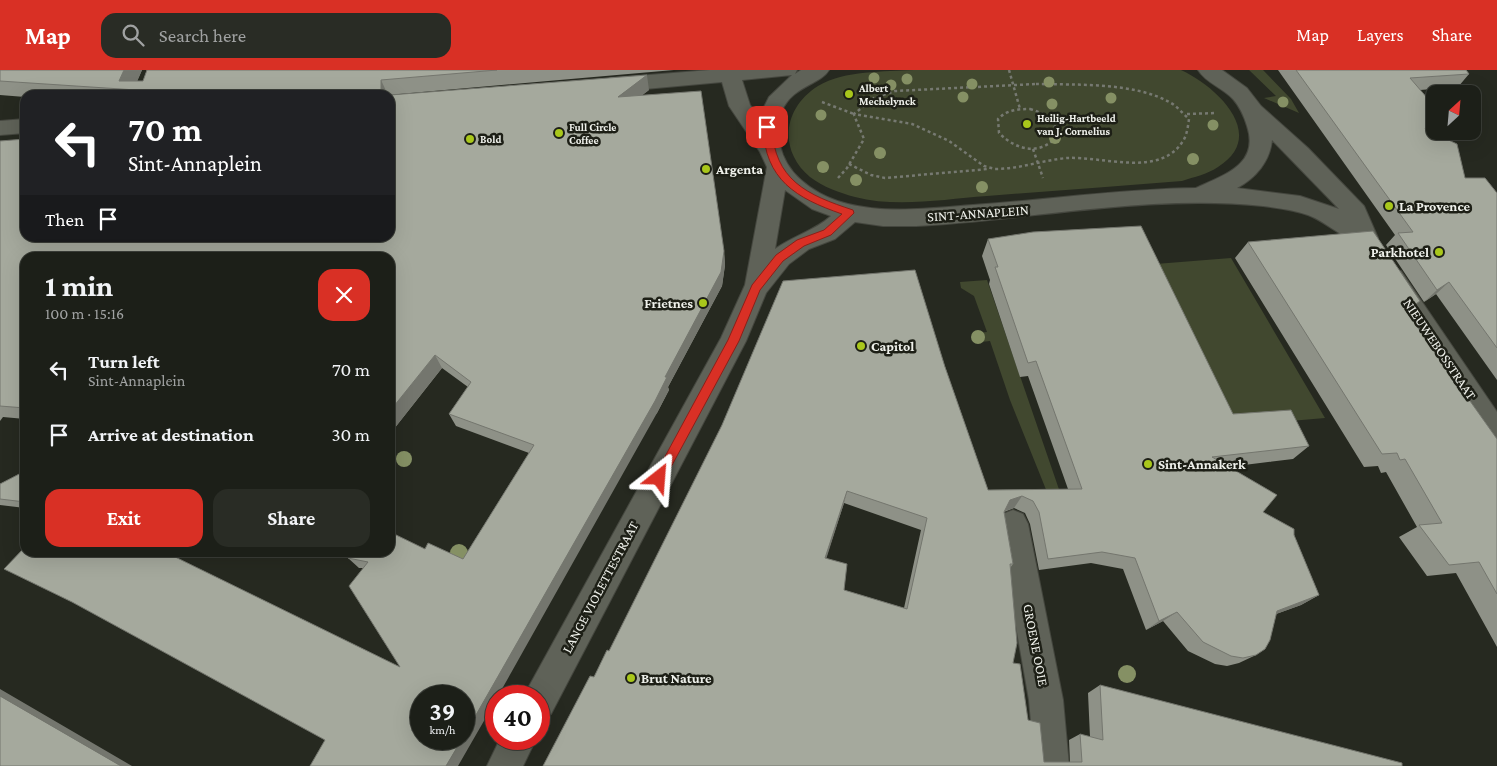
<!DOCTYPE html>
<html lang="en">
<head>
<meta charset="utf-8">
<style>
	:root { --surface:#1c1f18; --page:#292c25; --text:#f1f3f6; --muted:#a0a2a2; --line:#3a3d37; --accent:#d93025 }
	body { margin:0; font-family:"Crimson Pro",serif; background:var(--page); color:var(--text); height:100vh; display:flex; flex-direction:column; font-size:19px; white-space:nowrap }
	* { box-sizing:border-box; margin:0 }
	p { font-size:16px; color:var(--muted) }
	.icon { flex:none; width:28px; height:28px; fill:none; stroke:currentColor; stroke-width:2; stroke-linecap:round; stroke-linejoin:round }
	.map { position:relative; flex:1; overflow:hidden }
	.drawer { position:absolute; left:20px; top:182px; width:375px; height:305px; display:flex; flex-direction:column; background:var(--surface); border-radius:15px; box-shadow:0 5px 20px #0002,0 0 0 1px var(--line) }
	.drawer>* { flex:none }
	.hud { position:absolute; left:20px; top:20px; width:375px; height:152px; border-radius:15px; box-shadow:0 5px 20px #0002,0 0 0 1px var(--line); background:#202124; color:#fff; overflow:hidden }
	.needle { width:32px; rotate:26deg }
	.fabs { position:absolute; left:1426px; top:15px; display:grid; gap:10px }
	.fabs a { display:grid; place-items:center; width:55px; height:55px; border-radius:10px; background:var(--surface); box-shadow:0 5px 20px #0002,0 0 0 1px var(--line); font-size:25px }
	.speed { position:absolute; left:410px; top:615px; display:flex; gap:10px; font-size:25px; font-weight:700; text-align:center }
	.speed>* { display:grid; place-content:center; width:65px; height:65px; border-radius:50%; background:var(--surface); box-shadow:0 5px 20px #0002,0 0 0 1px var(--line); line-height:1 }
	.speed small { font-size:12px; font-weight:400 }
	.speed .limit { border:8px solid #d22; background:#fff; color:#111 }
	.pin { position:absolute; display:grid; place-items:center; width:42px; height:42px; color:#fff; margin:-21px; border-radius:10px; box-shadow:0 2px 8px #0006 }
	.me { position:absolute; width:55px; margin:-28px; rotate:28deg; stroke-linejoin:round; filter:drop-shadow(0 0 4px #0008) }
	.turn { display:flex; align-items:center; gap:18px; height:105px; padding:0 25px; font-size:22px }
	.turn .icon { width:65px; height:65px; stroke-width:2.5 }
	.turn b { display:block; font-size:35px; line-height:42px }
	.then { display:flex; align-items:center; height:48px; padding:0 25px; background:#0003; gap:10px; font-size:19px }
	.round { display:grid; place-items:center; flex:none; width:52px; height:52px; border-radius:15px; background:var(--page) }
	.overview { display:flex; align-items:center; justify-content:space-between; height:85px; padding:0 25px }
	h1 { font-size:30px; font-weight:700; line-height:38px }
	.cta { display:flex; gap:10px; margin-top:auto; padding:10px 25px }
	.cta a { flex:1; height:58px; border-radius:15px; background:var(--accent); color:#fff; font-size:20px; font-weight:700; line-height:58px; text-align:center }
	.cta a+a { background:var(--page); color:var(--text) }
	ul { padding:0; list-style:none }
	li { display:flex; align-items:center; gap:15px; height:65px; padding:0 25px }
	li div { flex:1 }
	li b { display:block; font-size:19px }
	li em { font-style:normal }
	header { display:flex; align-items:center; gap:30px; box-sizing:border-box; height:70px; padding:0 25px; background:var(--accent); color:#fff }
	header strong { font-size:24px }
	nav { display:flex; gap:28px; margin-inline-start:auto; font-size:18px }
	.search { width:350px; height:45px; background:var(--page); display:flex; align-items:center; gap:12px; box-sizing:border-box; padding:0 18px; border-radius:15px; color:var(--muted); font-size:19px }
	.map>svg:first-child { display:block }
	.green { fill:#41482f }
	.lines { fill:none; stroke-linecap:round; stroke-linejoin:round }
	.minor-casing { stroke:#45473f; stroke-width:2 }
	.path { stroke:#767971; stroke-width:2.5; stroke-dasharray:3 3; stroke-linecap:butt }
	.minor { fill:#5f6258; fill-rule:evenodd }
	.tree { fill:#859064 }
	.wall { fill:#8e9187; fill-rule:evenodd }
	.shaded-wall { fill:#74766e }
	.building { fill:#a5a99d; stroke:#74766e; fill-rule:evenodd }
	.route { fill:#d93025; stroke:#8d1f18 }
	.poi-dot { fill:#a9c71b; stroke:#1d1f16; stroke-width:2 }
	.labels { text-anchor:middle; stroke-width:5; stroke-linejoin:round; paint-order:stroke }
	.far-poi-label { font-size:11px; font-weight:bold; fill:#eff1eb; stroke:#1d1f16; text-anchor:start }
	.poi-label { font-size:14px; font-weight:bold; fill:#eff1eb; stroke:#1d1f16; text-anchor:start }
	.street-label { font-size:14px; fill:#eff1eb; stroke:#1d1f16 }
</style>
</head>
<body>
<header>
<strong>Map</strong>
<div class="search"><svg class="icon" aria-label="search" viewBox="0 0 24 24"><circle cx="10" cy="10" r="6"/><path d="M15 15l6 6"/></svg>Search here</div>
<nav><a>Map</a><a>Layers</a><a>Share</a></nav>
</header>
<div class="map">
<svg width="1497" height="696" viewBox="0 0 1497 696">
	<rect width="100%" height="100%" fill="#262920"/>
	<path class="green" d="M914 0H1181C1216 16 1269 65 1218 97 1208 104 1194 107 1182 111 1117 116 1052 121 987 126 944 129 897 138 855 127 840 123 823 117 810 107 778 80 783 38 818 16 845 0 884 2 914 0Z
		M1249 0H1263L1291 29 1299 43 1264 28 1276 26Z
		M1231 188 1325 348 1219 357 1143 195Z
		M987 210 1063 431 1051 432 1010 330 990 271 981 272 978 263 987 262 974 226 961 218 960 212Z"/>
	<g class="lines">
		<defs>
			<path id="minor" d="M710 0H797L795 4 801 0H829C820 15 792 16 782 41 776 55 778 71 783 85 793 111 823 128 848 134 888 144 932 138 973 135 1047 130 1121 119 1196 118 1223 105 1260 95 1247 56 1244 46 1240 37 1233 29 1223 18 1206 13 1198 0H1222L1247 18 1261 36 1308 78 1364 136 1378 168 1374 174C1355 180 1328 152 1308 145 1294 140 1278 138 1263 136 1148 124 1031 150 916 156H883L855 152 835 169 809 179 789 194 766 223 746 271 551 644 539 649V626H525L527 620 721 268 745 215 767 97 760 82 729 36 722 12 612 22 605 20 602 15 605 10 612 8ZM792 5 769 27 759 47 750 35 742 10ZM1272 70 1339 139 1300 126 1237 118C1256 108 1270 91 1272 70ZM785 120 812 139 831 146C814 161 793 166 775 179Z
				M25 49V63L0 65V51Z
				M1392 199 1401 201 1497 342V377L1487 374 1383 215 1380 208 1383 201Z
				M1013 440 1023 444 1028 454 1063 630 1069 696H1035L1029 630 998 454 1003 444Z
				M500 669H536L523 696H487Z"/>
		</defs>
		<use href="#minor" class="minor-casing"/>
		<path class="path" d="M1009 0 1020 39
			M1036 14C1077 15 1135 12 1171 33 1178 37 1183 44 1189 49 1188 56 1187 65 1183 71 1160 108 1103 86 1067 88 1043 90 1020 99 995 99L984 96 949 71 912 54 854 44 874 28 895 21Z
			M822 32 854 44
			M1030 39C1044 43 1055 50 1058 65 1041 86 1017 81 999 63L998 49C1007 40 1017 39 1030 39Z
			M1187 44 1216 43
			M1033 79 1043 108
			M849 94 871 105 885 108 988 99
			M838 108 847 98 864 69 854 45"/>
		<use href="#minor" class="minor"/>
	</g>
	<g class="tree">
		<circle cx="874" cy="8" r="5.5"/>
		<circle cx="907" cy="9" r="5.5"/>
		<circle cx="1049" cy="12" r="5.5"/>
		<circle cx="972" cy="14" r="5.5"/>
		<circle cx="891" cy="15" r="5.5"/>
		<circle cx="963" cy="27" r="5.5"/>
		<circle cx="1111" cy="28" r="5.5"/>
		<circle cx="1283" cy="32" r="5.5"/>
		<circle cx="1052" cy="34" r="5.5"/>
		<circle cx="821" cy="45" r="5.5"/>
		<circle cx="1213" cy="55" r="5.5"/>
		<circle cx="1055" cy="68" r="6"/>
		<circle cx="880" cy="83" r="6"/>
		<circle cx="1193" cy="89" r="6"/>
		<circle cx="823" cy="97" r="6"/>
		<circle cx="856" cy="110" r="6"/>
		<circle cx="982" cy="117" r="6"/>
		<circle cx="978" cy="267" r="7"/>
		<circle cx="404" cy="389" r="8"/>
		<circle cx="459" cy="483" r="9"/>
		<circle cx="1127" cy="604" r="9"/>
	</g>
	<path class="wall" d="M0 0H142L137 11H143L147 0H674L388 25H25V27L0 25Z
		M1278 0H1466L1469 4 1458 17 1420 20 1425 59 1465 108 1497 123V310L1436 224 1424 232 1386 175 1395 165Z
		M649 20 642 25 724 181 725 195 722 216 668 317 669 320 657 343 400 597 363 498H359L348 488 425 479 463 489 529 383 456 356 449 344 468 317 442 298 390 364V188H25V349L3 347 0 351V71L25 168Z
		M988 169 1233 344 1309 376 1293 389 1228 397 1263 442 1294 465 1319 525 1301 535 1276 544 1256 585 1239 593 1227 596 1215 594 1188 581 1163 551 1146 560 1123 499 1091 493 1039 500 1030 454 1025 443 1014 438 1004 442 1013 494 1010 498 1013 593 1028 650 1044 692H1070L1069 670 1080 664 1090 667 1088 623 1100 615 1402 696H543L609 581 945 297 988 420 1068 419 1028 306 1020 307 989 214 990 210 982 186ZM844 433 921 460 904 538 844 520 826 488Z
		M1248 172 1407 243 1497 369V577L1456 503 1427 506 1399 467 1417 457 1386 402 1381 403 1378 396 1364 397 1235 188Z
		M25 401V438L0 435V414Z"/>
	<path class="shaded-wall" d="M124 0H142L134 19 119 11Z
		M647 5 649 20 621 42 618 27Z
		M381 10 388 25H382L381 24Z
		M724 181 725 195 722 216 668 317 669 320 657 343 498 626H496V630L458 696H446L462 669H464V666L665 307Z
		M1449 212 1436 224 1424 232 1437 220Z
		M1420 231 1403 247 1406 241Z
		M435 285 442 298 390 364V341Z
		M847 421 844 433 823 499 825 488Z
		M1022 426 1014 438 1002 442 1010 430Z
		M1319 525 1301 535 1260 550 1277 541Z
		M1177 542 1163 551 1146 560 1159 551Z
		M0 619 132 696H121L0 626Z"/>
	<path class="building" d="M0 0H124L119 11H143L147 0H497L381 10V24L383 25H212L0 11Z
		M1296 0H1466L1469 4 1410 8 1435 37V41L1425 59 1457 74 1465 108H1485L1497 123V278L1449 212 1437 220 1398 163 1413 162Z
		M647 5 618 27 701 21 724 181 721 202 665 307H667L655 331 464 666V626H421V669H462L446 696H310L325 670 72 532 4 499 25 477V482H165L400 597 349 516 368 492 348 488 353 482H390V462L425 479 428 473 463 489 534 375 449 344 471 312 435 285 390 341V188H25V338L0 336V71L25 69V168H390V25Z
		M1141 156 1233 344 1291 340 1309 376 1212 387 1277 425 1263 442 1294 459V465L1319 525 1277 541 1270 570 1265 579 1256 585 1243 588 1231 586 1203 572 1177 542 1159 551 1135 488 1102 482 1048 489 1039 442 1033 431 1022 426 1010 430 1004 442 1013 494H1010L1017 573 1013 593 1020 594 1028 650 1040 653 1044 692H1082L1080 664 1103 670 1100 615 1402 693V696H543L590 606 594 607 607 580 609 581 722 355 783 211 915 200 945 297 988 420 1082 419 1036 291 1028 293 995 197H998L988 169 1033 162ZM847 421 927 448 907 539 844 520 847 494 825 488Z
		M1373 161 1420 231 1406 241 1497 369V524L1479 492 1449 495 1419 455 1442 453 1405 389 1400 390 1397 383 1382 384 1248 172Z
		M25 401V432L0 429V414Z
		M0 626 121 696H0Z"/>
	<path class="route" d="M767 54 772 57C774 110 807 125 853 140L854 143 831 165 804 176 783 191 760 220 739 271 663 412 659 414 655 412V405L728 270 752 215 776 185 797 170 824 160 842 144C796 128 765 110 763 57Z"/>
	<g class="poi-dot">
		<circle cx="849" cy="24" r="5"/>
		<circle cx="1027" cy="54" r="5"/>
		<circle cx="559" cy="63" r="5"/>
		<circle cx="470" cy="69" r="5"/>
		<circle cx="706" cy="99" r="5"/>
		<circle cx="1389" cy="136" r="5"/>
		<circle cx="1439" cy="182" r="5"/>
		<circle cx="703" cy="233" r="5"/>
		<circle cx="861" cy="276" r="5"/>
		<circle cx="1148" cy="394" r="5"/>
		<circle cx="631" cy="608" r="5"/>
	</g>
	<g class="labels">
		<g class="far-poi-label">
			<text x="859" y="22">Albert<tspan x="859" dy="13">Mechelynck</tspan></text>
			<text x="1037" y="52">Heilig-Hartbeeld<tspan x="1037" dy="13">van J. Cornelius</tspan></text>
			<text x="569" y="61">Full Circle<tspan x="569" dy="13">Coffee</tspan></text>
			<text x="480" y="73">Bold</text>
		</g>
		<g class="poi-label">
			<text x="716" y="104">Argenta</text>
			<text x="1399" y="141">La Provence</text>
			<text x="1429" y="187" text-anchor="end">Parkhotel</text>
			<text x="693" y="238" text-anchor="end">Frietnes</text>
			<text x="871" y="281">Capitol</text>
			<text x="1158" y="399">Sint-Annakerk</text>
			<text x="641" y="613">Brut Nature</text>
		</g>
		<g class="street-label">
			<text transform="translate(978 143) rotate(-4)" y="5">SINT-ANNAPLEIN</text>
			<text transform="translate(1440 279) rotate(56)" y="5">NIEUWEBOSSTRAAT</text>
			<text transform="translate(600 517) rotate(-62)" y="5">LANGE VIOLETTESTRAAT</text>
			<text transform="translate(1036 575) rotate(79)" y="5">GROENE OOIE</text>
		</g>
	</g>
</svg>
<div class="fabs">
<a><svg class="needle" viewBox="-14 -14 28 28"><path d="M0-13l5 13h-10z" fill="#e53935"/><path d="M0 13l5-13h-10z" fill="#a0a2a2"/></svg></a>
</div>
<div class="speed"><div>39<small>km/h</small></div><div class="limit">40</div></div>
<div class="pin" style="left:767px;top:57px;background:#d93025"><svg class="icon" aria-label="arrive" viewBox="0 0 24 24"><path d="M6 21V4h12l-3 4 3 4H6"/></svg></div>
<svg class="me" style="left:659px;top:408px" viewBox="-20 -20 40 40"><path d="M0-17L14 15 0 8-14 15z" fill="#d93025" stroke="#fff" stroke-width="4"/></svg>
<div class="hud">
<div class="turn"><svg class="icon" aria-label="left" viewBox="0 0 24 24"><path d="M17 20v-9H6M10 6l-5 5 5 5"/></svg><div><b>70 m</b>Sint-Annaplein</div></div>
<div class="then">Then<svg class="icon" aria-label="arrive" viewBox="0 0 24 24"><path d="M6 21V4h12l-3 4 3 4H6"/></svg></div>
</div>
<section class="drawer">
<div class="overview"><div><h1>1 min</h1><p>100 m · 15:16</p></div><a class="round" style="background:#d93025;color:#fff"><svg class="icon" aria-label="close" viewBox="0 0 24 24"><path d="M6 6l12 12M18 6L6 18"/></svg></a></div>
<ul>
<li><svg class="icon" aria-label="left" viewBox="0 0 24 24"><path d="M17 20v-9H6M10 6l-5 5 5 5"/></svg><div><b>Turn left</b><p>Sint-Annaplein</p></div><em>70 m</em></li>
<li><svg class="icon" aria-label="arrive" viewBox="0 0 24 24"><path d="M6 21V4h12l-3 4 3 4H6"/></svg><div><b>Arrive at destination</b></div><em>30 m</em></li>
</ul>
<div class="cta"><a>Exit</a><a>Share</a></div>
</section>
</div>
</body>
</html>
